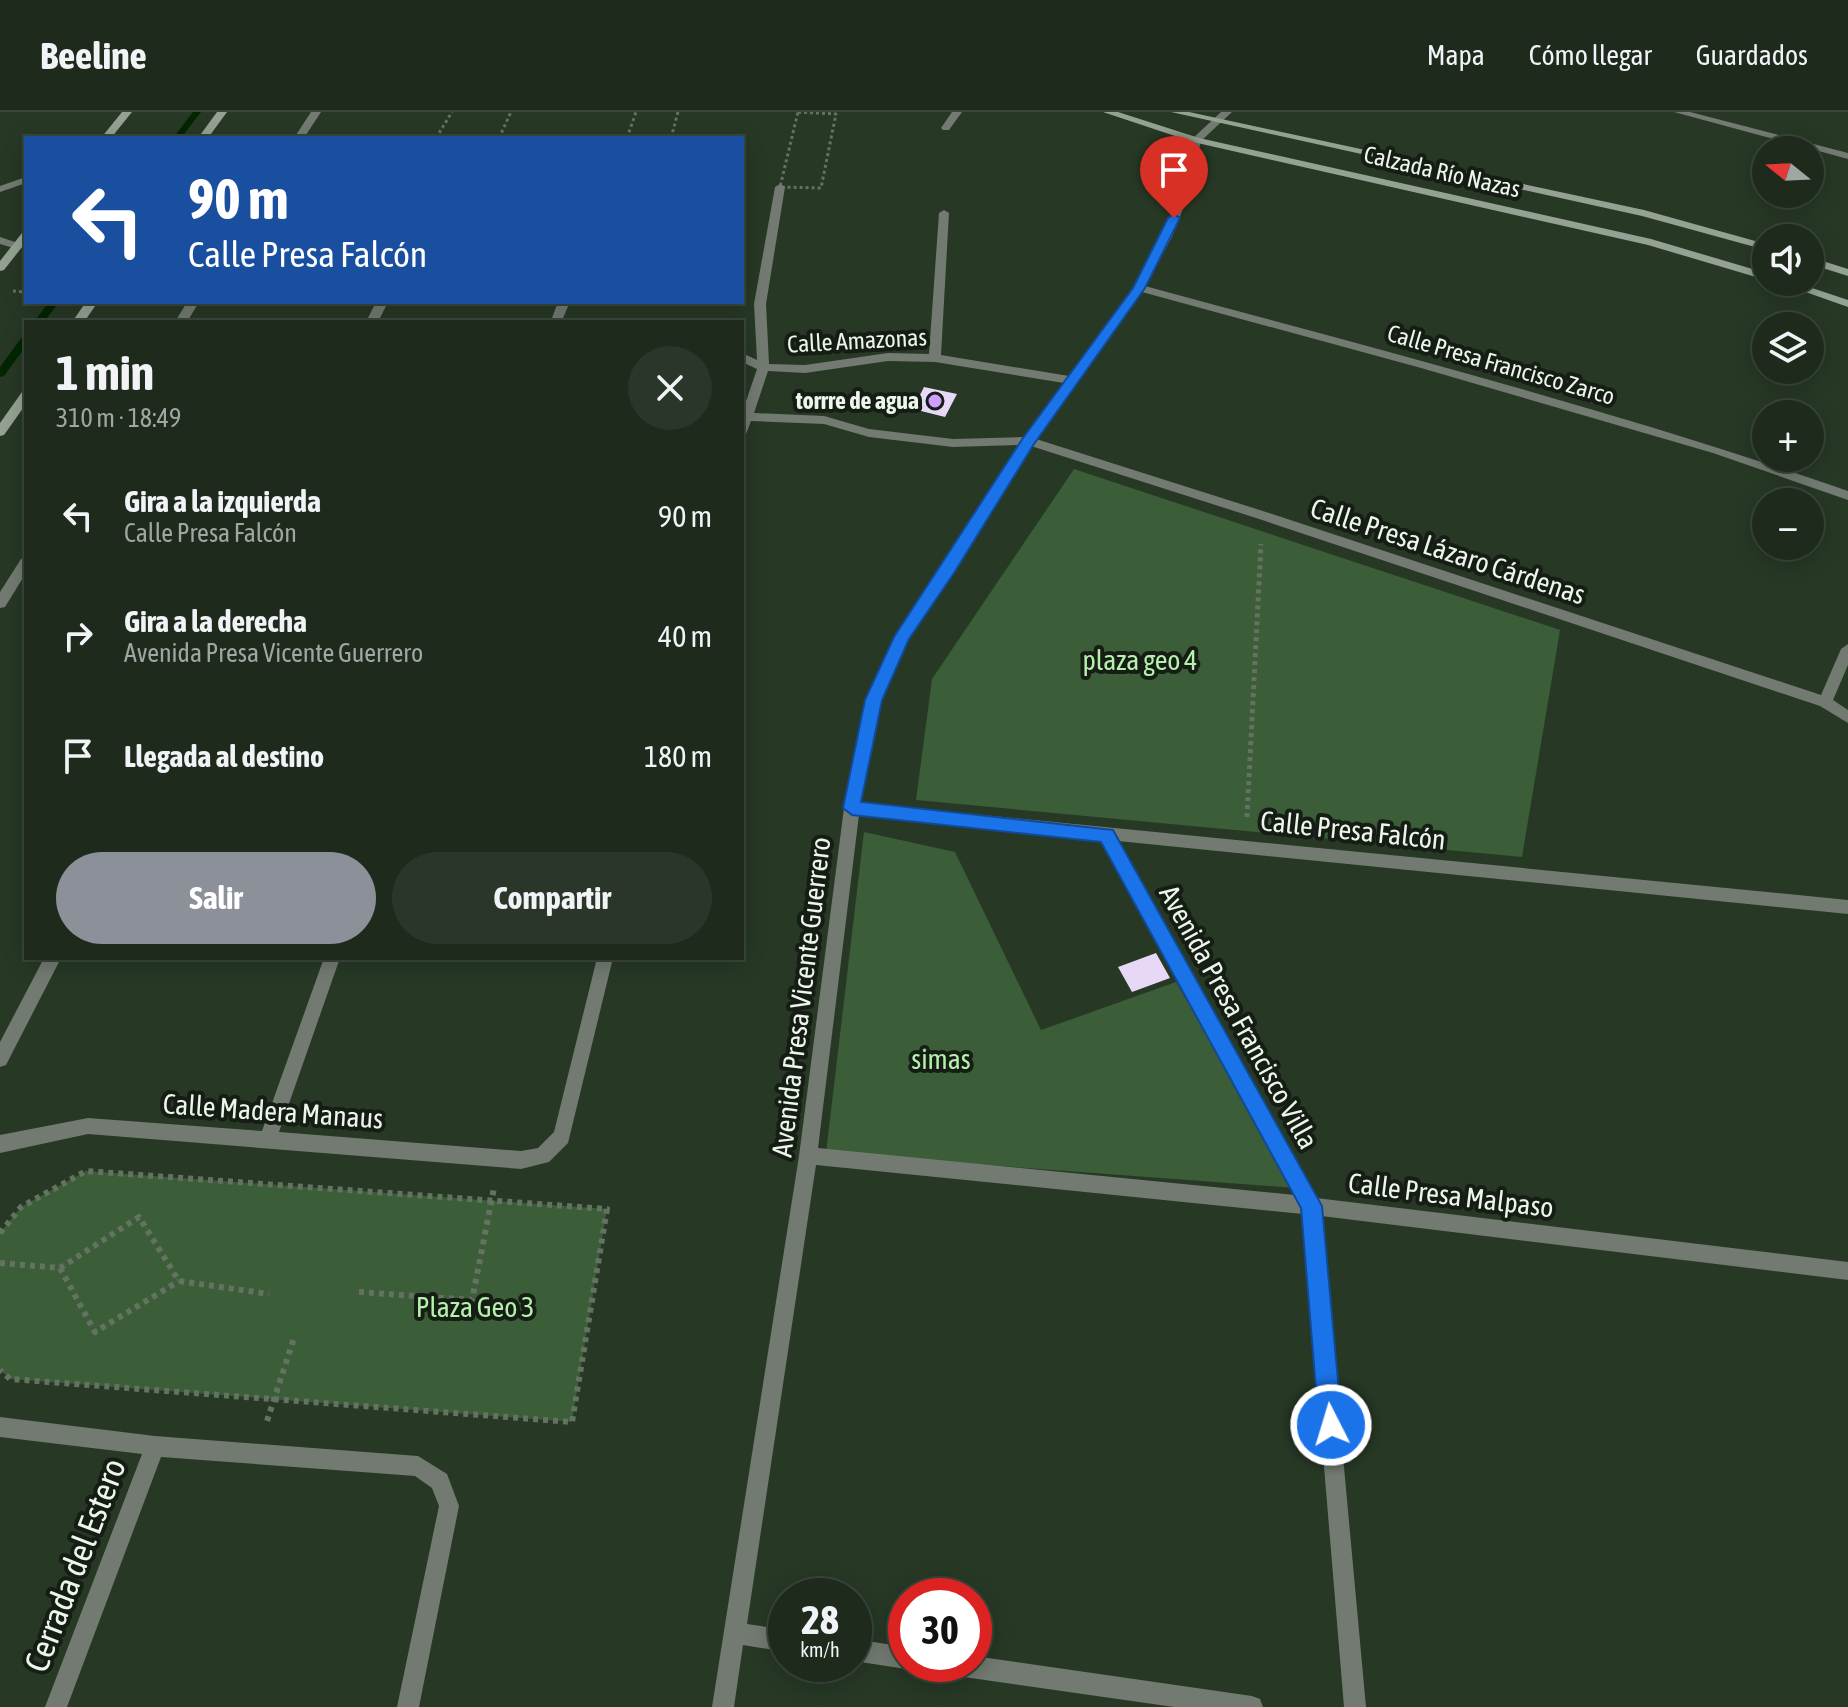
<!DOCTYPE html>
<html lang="es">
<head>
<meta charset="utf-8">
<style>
	:root { --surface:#1d2a1c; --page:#2a3629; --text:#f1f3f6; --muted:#a0a7a3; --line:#3b463b; --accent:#8c9099 }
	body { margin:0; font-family:"Asap Condensed",sans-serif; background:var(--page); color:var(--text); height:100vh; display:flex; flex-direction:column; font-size:30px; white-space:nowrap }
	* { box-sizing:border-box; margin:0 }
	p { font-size:26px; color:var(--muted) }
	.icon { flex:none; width:44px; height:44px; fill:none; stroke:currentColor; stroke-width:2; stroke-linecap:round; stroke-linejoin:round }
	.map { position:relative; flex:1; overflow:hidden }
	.panel { position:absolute; left:24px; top:208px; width:720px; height:640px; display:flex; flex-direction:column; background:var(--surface); border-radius:0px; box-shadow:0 4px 20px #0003,0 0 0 2px var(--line) }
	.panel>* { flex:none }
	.guide { position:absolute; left:24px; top:24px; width:720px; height:168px; border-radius:0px; box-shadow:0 4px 20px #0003,0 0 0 2px var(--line); background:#1a4fa0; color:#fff; overflow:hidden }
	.needle { width:52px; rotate:288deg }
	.controls { position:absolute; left:1752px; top:24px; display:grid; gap:16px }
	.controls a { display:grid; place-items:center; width:72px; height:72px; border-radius:50%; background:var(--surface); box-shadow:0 4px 20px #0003,0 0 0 2px var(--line); font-size:40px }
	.speed { position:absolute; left:768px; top:1466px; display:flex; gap:16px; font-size:40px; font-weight:700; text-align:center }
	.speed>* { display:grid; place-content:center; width:104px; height:104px; border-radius:50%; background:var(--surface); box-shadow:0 4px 20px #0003,0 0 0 2px var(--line); line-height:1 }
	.speed small { font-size:20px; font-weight:400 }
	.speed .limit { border:12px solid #d22; background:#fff; color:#111 }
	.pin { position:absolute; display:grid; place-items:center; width:68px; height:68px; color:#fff; margin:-82px -34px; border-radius:50% 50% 50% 0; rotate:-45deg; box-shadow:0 0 8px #0007 }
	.pin .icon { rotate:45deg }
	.me { position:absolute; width:88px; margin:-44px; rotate:355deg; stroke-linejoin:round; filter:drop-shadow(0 0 6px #0008) }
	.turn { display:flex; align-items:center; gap:28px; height:168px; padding:0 32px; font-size:36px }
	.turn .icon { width:104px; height:104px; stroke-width:2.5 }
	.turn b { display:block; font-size:56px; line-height:68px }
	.round { display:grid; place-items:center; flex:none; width:84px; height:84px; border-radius:42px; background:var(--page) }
	.headline { display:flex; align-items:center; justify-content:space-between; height:136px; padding:0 32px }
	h1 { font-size:48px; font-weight:700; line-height:60px }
	.button { display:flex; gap:16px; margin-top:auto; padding:16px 32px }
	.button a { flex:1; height:92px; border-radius:48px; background:var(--accent); color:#fff; font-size:32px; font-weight:700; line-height:92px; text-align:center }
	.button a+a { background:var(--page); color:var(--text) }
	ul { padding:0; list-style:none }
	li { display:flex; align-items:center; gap:24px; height:120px; padding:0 32px }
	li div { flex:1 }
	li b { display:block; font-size:30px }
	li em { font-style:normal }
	header { display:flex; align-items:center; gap:48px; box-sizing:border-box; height:112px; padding:0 40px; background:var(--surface); border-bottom:2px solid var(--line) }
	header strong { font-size:38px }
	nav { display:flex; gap:44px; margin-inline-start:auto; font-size:28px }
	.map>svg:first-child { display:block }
	.green { fill:#3b5d37 }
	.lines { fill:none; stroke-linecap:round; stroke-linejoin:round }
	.stream { fill:#012600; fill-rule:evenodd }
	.building { fill:#e8d8f8 }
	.path-far2 { stroke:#637261; stroke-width:3; stroke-dasharray:3 3; stroke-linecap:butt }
	.path-far1 { stroke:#637261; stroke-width:5; stroke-dasharray:4 4; stroke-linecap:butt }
	.path { stroke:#637261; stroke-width:6; stroke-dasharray:5 5; stroke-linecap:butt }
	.street { fill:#727a71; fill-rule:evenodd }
	.secondary { fill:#95a293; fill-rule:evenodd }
	.route { fill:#1a73e8; stroke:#114b97; stroke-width:2 }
	.poi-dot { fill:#d19dfe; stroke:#151d14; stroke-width:3 }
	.labels { text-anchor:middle; stroke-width:8; stroke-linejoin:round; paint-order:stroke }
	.far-street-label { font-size:24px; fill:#ecf6ea; stroke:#151d14 }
	.far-poi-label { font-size:24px; font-weight:bold; fill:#ecf6ea; stroke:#151d14; text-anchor:end }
	.street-label { font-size:28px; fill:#ecf6ea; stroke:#151d14 }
	.park-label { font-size:28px; fill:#b5f0ac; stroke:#151d14 }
	.near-street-label { font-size:34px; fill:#ecf6ea; stroke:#151d14 }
</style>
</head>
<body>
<header>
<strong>Beeline</strong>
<nav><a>Mapa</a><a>Cómo llegar</a><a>Guardados</a></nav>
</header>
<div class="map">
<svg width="1848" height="1595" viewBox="0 0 1848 1595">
	<rect width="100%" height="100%" fill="#273825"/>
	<path class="green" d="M1074 357 1560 518 1522 745 916 688 932 567Z
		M864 720 955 740 1041 918 1176 870 1296 1076 826 1041Z
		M86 1059 607 1097 572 1310 10 1267 0 1258V1121L21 1095Z"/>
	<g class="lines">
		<path class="stream" d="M193 0H201L181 26H173Z
			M49 190H59L44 210H34Z
			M26 224V234L4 264 0 265V255L22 225Z"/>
	</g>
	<path class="building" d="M924 275 957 282 945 305 913 297Z
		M1156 841 1170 866 1132 880 1118 855Z"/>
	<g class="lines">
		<path class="path-far2" d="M798 0 836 2 821 76 780 75Z
			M436 26 452 0
			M499 26 511 0
			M627 26 636 0
			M671 26 678 0
			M13 179 26 180"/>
		<path class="path-far1" d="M1247 705 1261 432"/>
		<path class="path" d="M0 1121 21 1095 86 1059 607 1097 572 1310 10 1267 0 1258
			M0 1151 60 1156 139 1105 179 1169 269 1182
			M60 1156 95 1220 179 1169
			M359 1180 472 1188 494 1076
			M267 1309 294 1226"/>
		<path class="street" d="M311 0H321L304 26H294Z
			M952 0H962L949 18H943L941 16Z
			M1221 0H1232L1201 29 1187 86 1172 125 1145 174C1381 238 1618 299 1848 379V388L1713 341 1421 256 1142 180 1036 327 1266 400 1821 583 1841 537 1848 532V553L1833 588 1848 598V611L1820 594 1256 406 1031 334 954 460 908 527 881 588 861 691 1848 788V802L1118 729 1316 1086 1848 1150V1168L1321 1104 1366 1595H1344L1303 1102 816 1053 747 1512 786 1518V1540L743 1533 734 1595H712L799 1044 844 696 867 588 897 521 944 454 1019 333 953 335 869 325 824 312 751 309 746 322 742 323V301L757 257 742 250V241L757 248 754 192 775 75 780 72 785 75 766 192 769 252 805 253 888 241 929 242 939 101 944 98 949 101 941 243 1069 264 1134 175 1162 125 1177 86 1191 28ZM888 249 935 250 1064 271 1024 325 953 327 869 317 824 304 754 301 768 259 805 261ZM859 703 1101 727 1295 1083 818 1036Z
			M1674 0H1690L1848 41V47Z
			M26 65V71L0 80V74Z
			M0 125 21 132 22 134 17 137 0 132Z
			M187 190H199L187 210H175Z
			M376 190H388L378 210H366Z
			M558 190H570L563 206 574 207 580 210H447L453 207 552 206Z
			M26 445V461L5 495 0 496V480L21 447Z
			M44 846H61L6 953 0 955V930Z
			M324 846H340L279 1020 521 1039 538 1036 554 1020 597 846H613L568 1031 549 1050 521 1057 88 1022 0 1041V1023L88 1006 262 1019Z
			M0 1305 155 1324 418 1344 447 1362 459 1394 419 1595H397L439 1394 432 1376 415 1364 161 1345 67 1595H45L142 1342 0 1325Z
			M854 1527 906 1535V1552L914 1554 906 1557 854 1549Z
			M974 1544 1252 1584 1260 1587 1263 1595H1174L950 1563 942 1560 939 1552H974Z"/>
		<path class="secondary" d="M122 0H132L111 26H101Z
			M217 0H227L208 26H198Z
			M1103 0H1118L1199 26 1651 127 1766 161V168L1648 133 1193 30Z
			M1171 0H1189L1644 98 1766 132V138L1642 104Z
			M26 120V130L4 158 0 159V149L22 121Z
			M1810 145 1848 157V164L1810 152Z
			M1777 170H1794L1848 188V195Z
			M86 190H98L84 210H72Z
			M26 279V292L4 323 0 324V311L22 280Z"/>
	</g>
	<path class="route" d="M1174 102 1180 106 1145 176 1034 332 954 461 909 527 882 588 861 690 1113 718 1322 1094 1342 1313 1339 1321 1331 1325 1323 1321 1319 1313 1301 1096 1101 730 852 703 843 696 865 588 894 525 1023 326 1133 176 1168 106Z"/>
	<circle class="poi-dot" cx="935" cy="289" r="8"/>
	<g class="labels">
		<g class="far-street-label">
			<text transform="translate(1442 60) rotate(13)" y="8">Calzada Río Nazas</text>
			<text transform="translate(857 229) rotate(-3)" y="8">Calle Amazonas</text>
			<text transform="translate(1501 253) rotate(16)" y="8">Calle Presa Francisco Zarco</text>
		</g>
		<g class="far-poi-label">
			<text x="919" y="297">torrre de agua</text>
		</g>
		<g class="street-label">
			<text transform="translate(1448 439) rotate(18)" y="10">Calle Presa Lázaro Cárdenas</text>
			<text transform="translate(1353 718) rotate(6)" y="10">Calle Presa Falcón</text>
			<text transform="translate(801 885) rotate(-83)" y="10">Avenida Presa Vicente Guerrero</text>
			<text transform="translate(1239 905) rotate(61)" y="10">Avenida Presa Francisco Villa</text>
			<text transform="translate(273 999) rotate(4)" y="10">Calle Madera Manaus</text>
			<text transform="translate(1451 1083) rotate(7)" y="10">Calle Presa Malpaso</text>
		</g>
		<g class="park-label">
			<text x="1140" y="558">plaza geo 4</text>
			<text x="941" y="957">simas</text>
			<text x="475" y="1205">Plaza Geo 3</text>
		</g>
		<g class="near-street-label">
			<text transform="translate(75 1453) rotate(-69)" y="12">Cerrada del Estero</text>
		</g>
	</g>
</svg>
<div class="controls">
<a><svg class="needle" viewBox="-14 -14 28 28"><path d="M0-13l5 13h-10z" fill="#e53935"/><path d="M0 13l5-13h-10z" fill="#a0a7a3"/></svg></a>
<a><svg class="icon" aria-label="sound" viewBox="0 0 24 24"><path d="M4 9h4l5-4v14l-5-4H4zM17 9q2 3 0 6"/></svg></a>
<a><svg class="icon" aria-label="layers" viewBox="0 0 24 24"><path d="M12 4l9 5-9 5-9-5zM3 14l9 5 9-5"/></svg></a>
<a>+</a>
<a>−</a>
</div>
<div class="speed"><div>28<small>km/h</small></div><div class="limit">30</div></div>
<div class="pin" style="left:1174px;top:106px;background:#d93025"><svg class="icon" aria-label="arrive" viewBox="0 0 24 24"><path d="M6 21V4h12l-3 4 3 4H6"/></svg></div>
<svg class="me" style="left:1331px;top:1313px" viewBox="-20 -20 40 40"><circle r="17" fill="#1a73e8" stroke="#fff" stroke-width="3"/><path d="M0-11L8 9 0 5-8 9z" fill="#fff"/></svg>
<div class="guide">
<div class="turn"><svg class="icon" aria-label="left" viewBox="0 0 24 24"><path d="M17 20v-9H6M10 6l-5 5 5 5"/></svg><div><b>90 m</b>Calle Presa Falcón</div></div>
</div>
<section class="panel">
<div class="headline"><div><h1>1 min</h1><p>310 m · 18:49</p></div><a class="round"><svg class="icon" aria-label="close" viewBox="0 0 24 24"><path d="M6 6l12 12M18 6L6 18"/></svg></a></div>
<ul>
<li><svg class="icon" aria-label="left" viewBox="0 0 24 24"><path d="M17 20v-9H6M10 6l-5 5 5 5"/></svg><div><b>Gira a la izquierda</b><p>Calle Presa Falcón</p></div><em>90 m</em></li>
<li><svg class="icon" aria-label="right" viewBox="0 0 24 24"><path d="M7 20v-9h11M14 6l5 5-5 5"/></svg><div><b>Gira a la derecha</b><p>Avenida Presa Vicente Guerrero</p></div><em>40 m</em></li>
<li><svg class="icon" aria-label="arrive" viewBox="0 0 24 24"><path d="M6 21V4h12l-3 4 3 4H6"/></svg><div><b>Llegada al destino</b></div><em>180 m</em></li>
</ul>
<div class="button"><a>Salir</a><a>Compartir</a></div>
</section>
</div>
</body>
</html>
